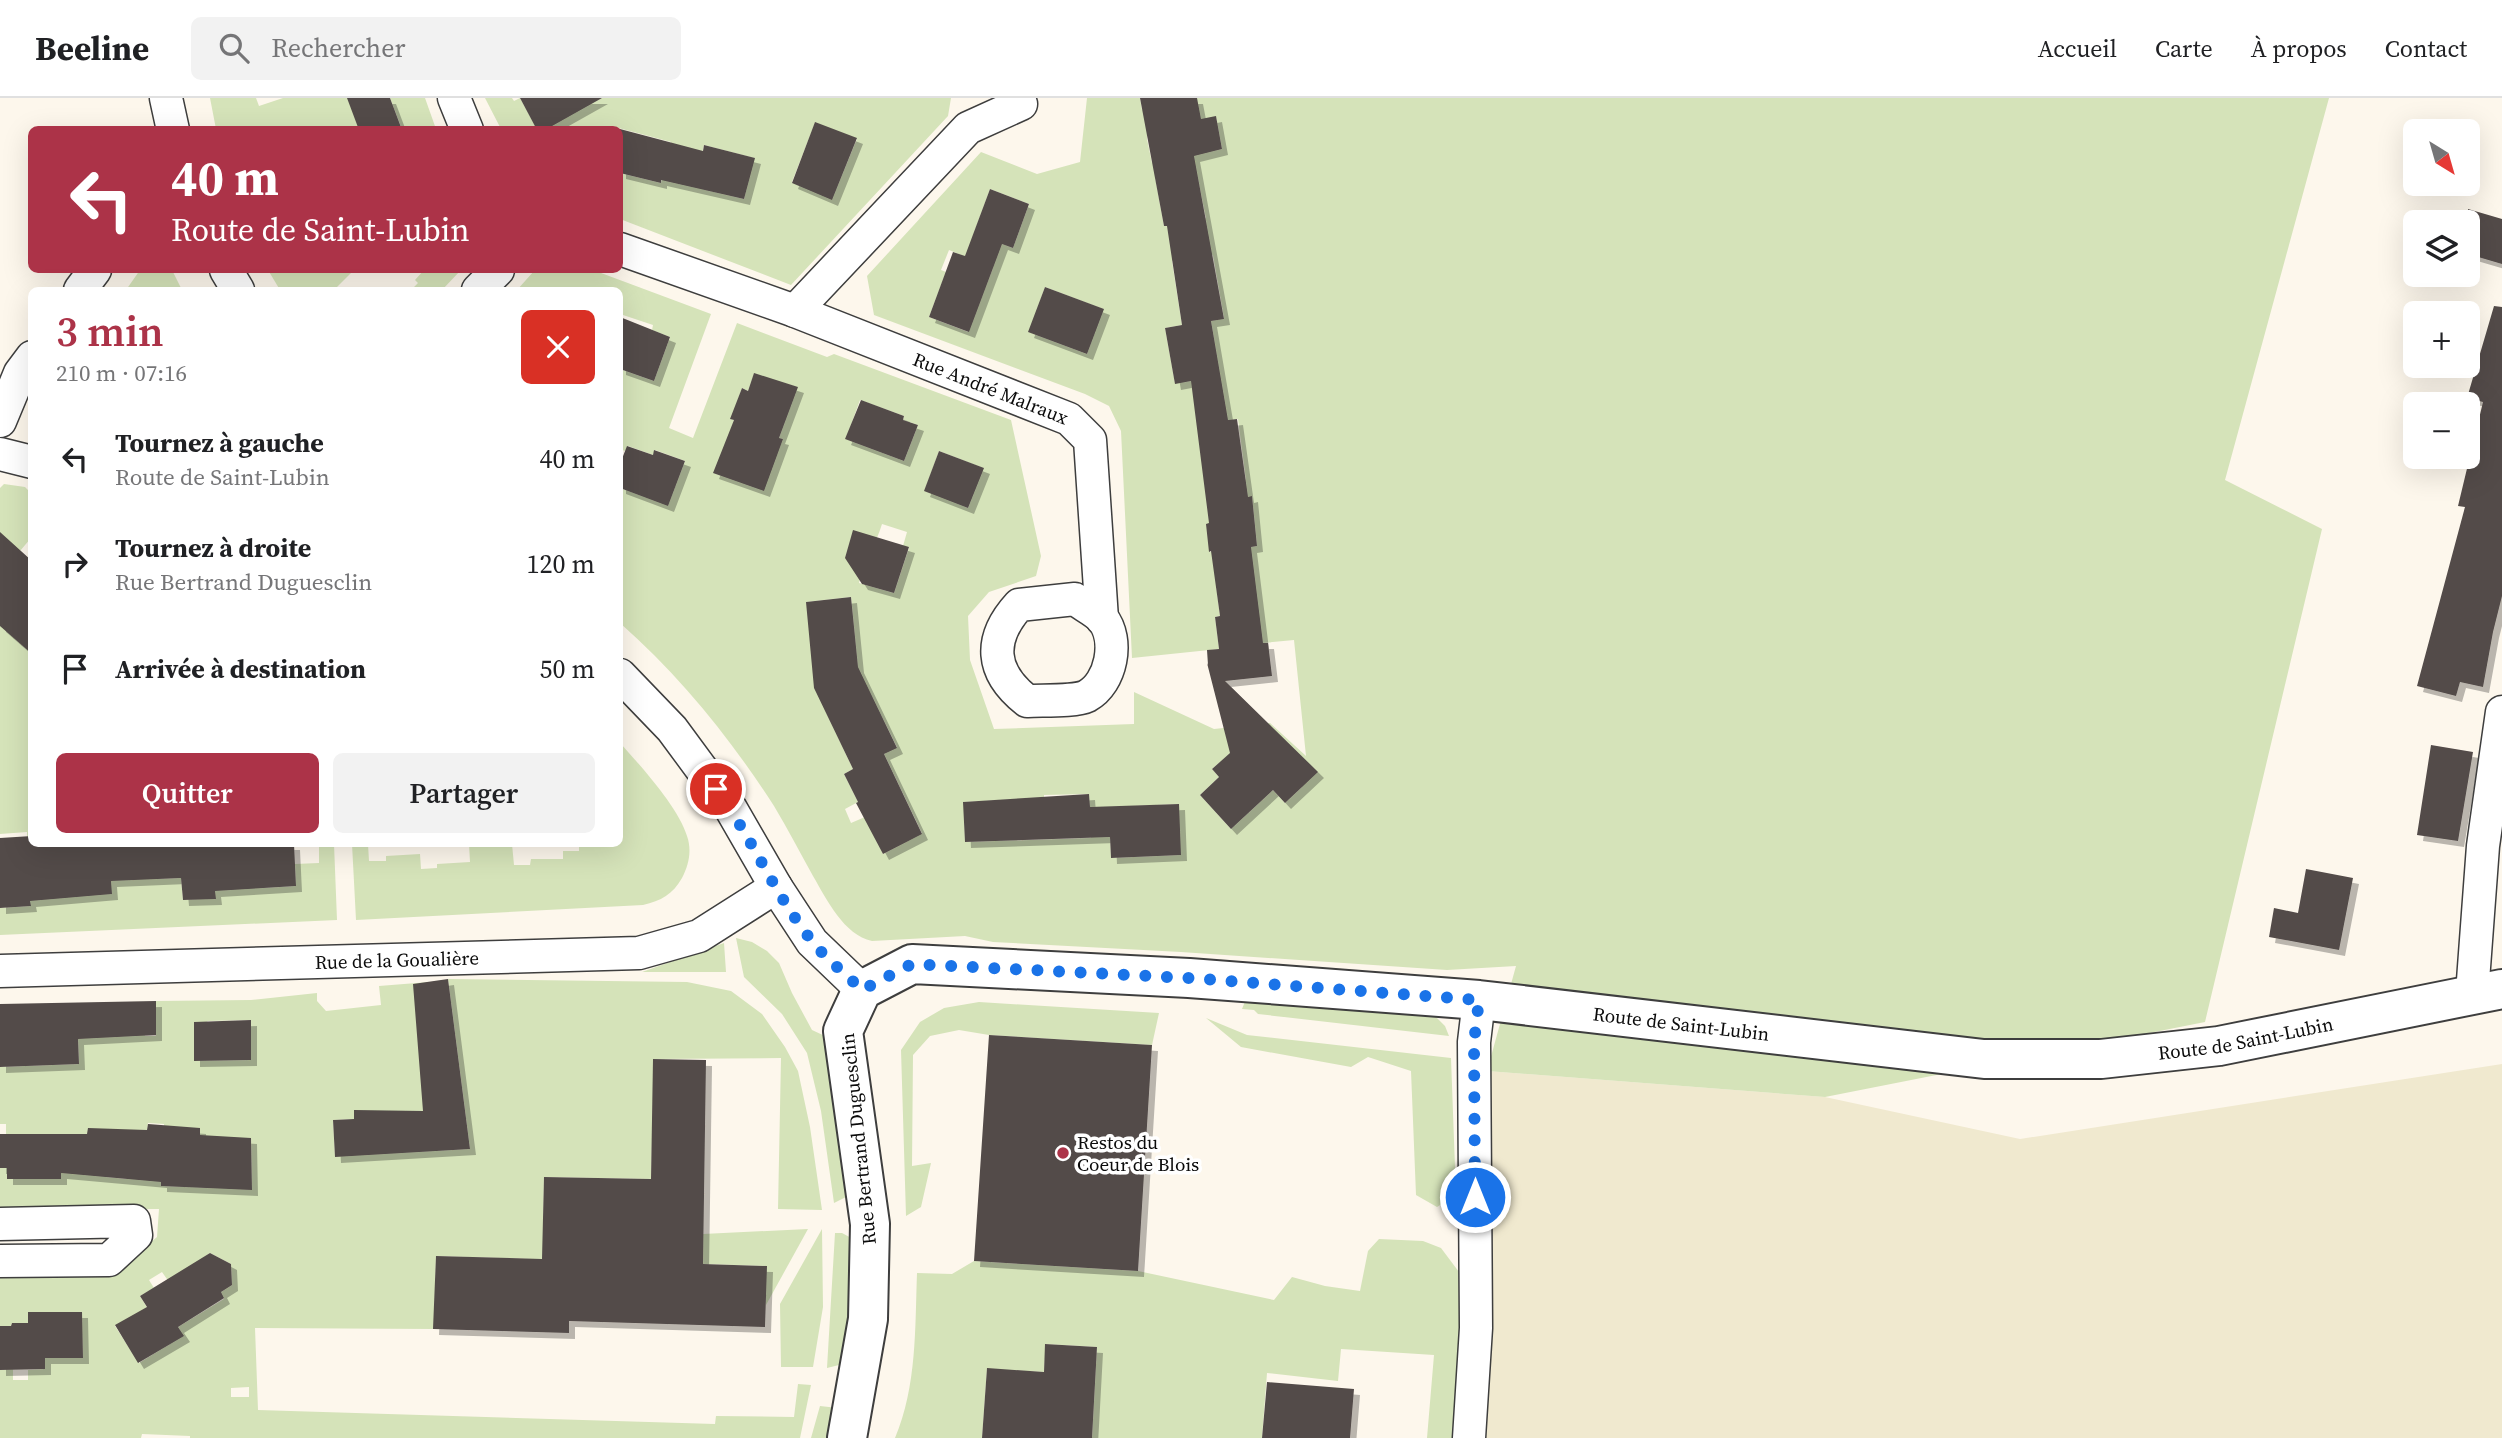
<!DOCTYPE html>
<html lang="fr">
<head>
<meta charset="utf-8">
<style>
	:root { --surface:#fff; --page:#f2f2f2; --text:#202124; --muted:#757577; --line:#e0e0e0; --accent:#ac3348 }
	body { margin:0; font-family:"Source Serif 4",serif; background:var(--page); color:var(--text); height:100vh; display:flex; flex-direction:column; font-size:26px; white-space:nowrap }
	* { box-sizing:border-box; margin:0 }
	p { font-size:23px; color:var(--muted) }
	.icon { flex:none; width:38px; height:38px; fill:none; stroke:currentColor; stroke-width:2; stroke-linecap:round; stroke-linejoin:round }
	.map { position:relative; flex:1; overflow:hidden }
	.side { position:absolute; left:28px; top:189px; width:595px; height:560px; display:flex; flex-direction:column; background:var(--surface); border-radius:10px; box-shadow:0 7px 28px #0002 }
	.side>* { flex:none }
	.top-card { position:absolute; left:28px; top:28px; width:595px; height:147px; border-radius:10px; box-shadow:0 7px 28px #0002; background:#ac3348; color:#fff; overflow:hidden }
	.needle { width:46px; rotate:143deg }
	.fabs { position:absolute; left:2403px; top:21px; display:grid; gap:14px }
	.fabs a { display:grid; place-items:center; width:77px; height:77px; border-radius:10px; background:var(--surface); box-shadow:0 7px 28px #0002; font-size:35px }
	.pin { position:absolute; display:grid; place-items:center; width:60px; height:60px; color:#fff; margin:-30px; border:4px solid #fff; border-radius:50%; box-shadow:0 2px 7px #0007 }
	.me { position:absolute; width:77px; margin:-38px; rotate:0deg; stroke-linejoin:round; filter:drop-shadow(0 0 5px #0008) }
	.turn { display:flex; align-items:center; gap:24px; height:147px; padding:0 28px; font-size:32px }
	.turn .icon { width:91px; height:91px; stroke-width:2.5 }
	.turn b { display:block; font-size:49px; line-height:60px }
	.round { display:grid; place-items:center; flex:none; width:74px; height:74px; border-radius:10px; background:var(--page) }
	.summary { display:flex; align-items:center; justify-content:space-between; height:119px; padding:0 28px }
	h1 { font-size:42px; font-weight:600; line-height:52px; color:var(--accent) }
	.primary-button { display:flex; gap:14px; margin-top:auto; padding:14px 28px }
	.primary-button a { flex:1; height:80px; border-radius:10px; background:var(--accent); color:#fff; font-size:28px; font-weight:600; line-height:80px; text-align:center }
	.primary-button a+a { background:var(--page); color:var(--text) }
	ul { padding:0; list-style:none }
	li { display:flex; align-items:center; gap:21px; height:105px; padding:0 28px }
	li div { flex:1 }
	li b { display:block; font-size:26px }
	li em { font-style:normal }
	header { display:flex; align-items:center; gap:42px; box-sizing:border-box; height:98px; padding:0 35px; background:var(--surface); border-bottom:2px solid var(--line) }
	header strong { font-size:33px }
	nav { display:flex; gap:38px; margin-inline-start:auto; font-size:24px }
	.search { width:490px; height:63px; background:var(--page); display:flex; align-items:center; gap:18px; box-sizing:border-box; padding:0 24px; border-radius:10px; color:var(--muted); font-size:26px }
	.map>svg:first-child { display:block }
	.farmland { fill:#f0e9cf }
	.green { fill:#d5e3b9; fill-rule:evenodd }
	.building { fill:#534b49; filter:url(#shadow) }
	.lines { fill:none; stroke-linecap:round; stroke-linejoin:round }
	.minor-casing { stroke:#3e3e3e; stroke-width:35 }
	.tertiary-casing { stroke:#3e3e3e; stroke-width:42 }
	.minor { stroke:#fff; stroke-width:32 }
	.tertiary { stroke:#fff; stroke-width:38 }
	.route { stroke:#1a73e8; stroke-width:12; stroke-dasharray:0 21.6 }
	.poi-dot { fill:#ac3348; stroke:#fff; stroke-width:2.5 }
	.labels { text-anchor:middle; stroke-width:7; stroke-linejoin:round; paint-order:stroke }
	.street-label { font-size:19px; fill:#0b0b0b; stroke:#fff }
	.poi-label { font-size:19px; fill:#0b0b0b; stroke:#fff; text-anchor:start }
</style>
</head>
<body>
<header>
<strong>Beeline</strong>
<div class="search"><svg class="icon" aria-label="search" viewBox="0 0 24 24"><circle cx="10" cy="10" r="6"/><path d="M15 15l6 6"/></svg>Rechercher</div>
<nav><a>Accueil</a><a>Carte</a><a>À propos</a><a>Contact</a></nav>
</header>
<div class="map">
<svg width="2502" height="1340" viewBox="0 0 2502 1340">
	<defs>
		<filter id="shadow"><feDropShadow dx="6" dy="6" stdDeviation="0" flood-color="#0004"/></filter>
	</defs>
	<rect width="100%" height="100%" fill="#fdf7ec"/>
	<path class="farmland" d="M2502 966V1340H1472L1487 973 1825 999 2020 1041Z"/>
	<path class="green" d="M210 0H256L259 8 283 0H371L359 32 216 31Z
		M390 0H425L436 31H402Z
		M485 0H512L514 3 520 0 537 31H501Z
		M569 0H951L948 18 791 187 620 121V75L661 85 671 44 611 28 610 32H545ZM815 25 857 41 832 101 792 84ZM704 47 754 60 744 101 694 89Z
		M1087 0H1140L1142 12 1149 11 1147 41 1152 65 1222 51 1216 19 1194 23 1197 0H2329L2225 382 2322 431 2205 924 1825 999 1487 973 1516 868 1447 872 1181 854 993 844 965 838 872 843C844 837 827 802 813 778 800 755 788 731 774 708 730 640 681 579 620 525V390L668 407 685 363 655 352 653 357 628 348 625 353 620 351V271L654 283 670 239 652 232 653 227 620 216 622 210 620 209V192H517L534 173 593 172 711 216 669 330 693 340 737 225 827 259 834 256 1011 322 1041 458 1036 478 989 494 968 518 970 562 994 631 1134 626V594L1214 631 1270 625 1306 658 1294 542 1263 545 1216 487 1220 518 1215 519 1219 551 1132 560 1121 333 1109 308 1085 296 874 217 867 178 981 54 1037 76 1080 64ZM1196 72 1206 120 1164 128 1155 79ZM990 91 1029 106 1013 150 974 135ZM949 152 993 170 968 234 929 219 946 174 941 172ZM1213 157 1224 220 1211 223 1220 279 1175 285 1165 230 1182 227 1172 163ZM1045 189 1103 211 1087 256 1029 234ZM754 276 797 289 779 340 783 341 719 377 734 322 731 321 742 290 748 293ZM860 302 904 318 903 322 918 327 904 363 846 341ZM1237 321H1238L1246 382 1197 327ZM939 353 983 370 968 410 925 392ZM1252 399 1257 448 1210 454 1215 424ZM882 426 907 434 903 448 909 450 894 495 859 485C864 464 876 446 882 426ZM851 499 858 572 806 504ZM869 593 897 649 884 656 922 735 883 756 865 719 851 725 845 711 858 704 844 676 853 671 826 614ZM1285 642 1305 662 1291 676 1302 689 1285 705 1273 692 1231 731 1200 697 1219 679 1212 671 1220 664ZM1089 696 1091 740 965 744 964 704 1044 700V697ZM1178 706 1180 757 1111 760 1109 709Z
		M140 172H172L182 192H126Z
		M268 172H354L334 192H280Z
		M424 172H461L442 192H411L418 185 415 182Z
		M4 386 25 389 31 395V440L20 453 0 437V390Z
		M0 506 28 526 15 541 28 552 31 553V738L27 739V734L0 736Z
		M620 645C640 667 679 710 687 738 692 752 689 767 682 780 673 796 661 803 643 807L356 822 352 746H368L369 763H386V758L420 756 421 771 437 770V766L470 764 469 746H512L514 767H530L531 761H563V753H579V747L620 746Z
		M134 746H156L158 781 181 780 183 802 215 800V778L263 768 264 790 296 788 295 766 319 765V746H334L337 822 0 837V810L30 808V786L136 772Z
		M736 840 752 844 767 853 779 865 792 895 812 932 827 939 850 1088 846 1099 834 1105 821 1013 807 955 782 916 744 879Z
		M724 845 726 874H642Z
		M448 881 687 884 731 893 762 916 785 949 798 973 810 1029 822 1112 778 1111 781 960 654 961 651 1081 544 1079 543 1133 563 1162 436 1158 434 1231 255 1230 258 1312 715 1326 716 1318 794 1319 798 1286 811 1287 800 1340H190V1338L142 1336 141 1340H0V1272L13 1271V1282H28V1272L45 1271V1260L83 1259 81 1214H28V1225H12L11 1228 0 1229V1172L135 1158 157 1139 159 1111 0 1112V1070H7V1081L61 1080 6 1036V1026H0V969L79 966 78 941 144 920 145 938H156V903L251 902 317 895V903L326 913 381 907 379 888 429 884 433 918 425 1031 354 1012V1021L333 1022 335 1058 470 1051ZM251 922V962L195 963 194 931 208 923ZM148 1025 164 1026V1031L200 1030 199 1045 251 1040 252 1091 161 1088V1083L128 1078 126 1081 106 1079 147 1036ZM210 1155 231 1166 232 1187 221 1194 224 1201 178 1229 183 1238 139 1265 115 1228 148 1211 140 1198 154 1190 149 1182 162 1174 169 1184ZM249 1289V1299H231V1290Z
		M1246 901 1434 917 1445 928 1449 938 1258 916 1254 912 1242 911Z
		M979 904 1159 915 1152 947 989 937 959 932 930 938 913 957 912 1068 931 1065 921 1109 906 1118 901 952 920 924 944 910Z
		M1206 920 1247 937 1451 960 1456 1097 1437 1109 1416 1097 1411 973 1368 959 1351 969 1241 949Z
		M808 1131 766 1207V1168L678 1165 703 1136Z
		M822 1131 823 1209 813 1269H781L780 1206Z
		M835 1135H842L855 1142 849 1255 839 1267 827 1270Z
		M1379 1141 1423 1143 1441 1150 1459 1174 1460 1227 1455 1340H1427L1434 1257 1341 1251 1338 1283 1267 1275 1262 1340H1092L1097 1249 1046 1246 1044 1274 987 1271 982 1340H895C917 1288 915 1230 917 1175L952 1176 974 1163 1138 1173 1274 1202 1292 1179 1325 1188 1360 1193 1368 1153Z
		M820 1308 838 1310 832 1340H811Z"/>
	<path class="building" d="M347 0H390L402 32H359Z
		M520 0H602L545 32H537Z
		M1140 0H1197L1201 21 1216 18 1222 51 1194 58 1224 221 1211 223 1228 322 1237 321 1248 399 1252 398 1257 448 1251 449 1263 545H1268L1272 578 1225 583 1318 674 1285 705 1273 692 1231 731 1200 697 1219 679 1212 671 1230 655 1207 565 1208 567 1207 552 1219 551 1215 519 1220 518 1211 453 1209 454 1206 426 1209 425 1191 283 1175 286 1165 230 1182 227 1167 128H1164Z
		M815 24 857 40 832 102 792 85Z
		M620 31 703 53 704 47 755 60 744 101 661 82V85L620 75Z
		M990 91 1029 106 1013 150 1002 146 969 234 929 219 953 154 965 158Z
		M2468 111 2502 121V166L2468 156Z
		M1045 189 1104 211 1087 256 1028 234Z
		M2494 208 2502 209V498L2493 534 2483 589 2460 584 2456 598 2417 588 2465 409 2458 408 2483 304 2467 300Z
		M620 219 670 239 654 283 620 271Z
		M754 275 798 289 779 340 783 341 764 393 713 375 734 322 730 321 742 290 748 293Z
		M861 302 904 318 903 322 918 327 904 363 845 341Z
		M627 348 653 357 654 352 685 363 668 408 620 390V366Z
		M939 353 984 370 968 410 924 393Z
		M853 432 909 449 894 495 862 486 845 460Z
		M0 434 32 463V556L0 528Z
		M851 499 858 569 897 650 884 656 922 736 883 756 856 705 858 704 844 676 853 671 814 590 806 504Z
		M2431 647 2473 654 2458 743 2417 737Z
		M1089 696 1090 709 1179 706 1181 757 1111 760 1110 739 965 744 963 704Z
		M32 738V746H294L296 788 215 793 216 801 183 802 181 780 111 783 112 796 30 803 31 808 0 810V740Z
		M2306 771 2353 780 2339 852 2269 839 2274 810 2298 815Z
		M448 881 470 1051 335 1059 333 1022 354 1021V1012L423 1013 413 886Z
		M156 903V937L78 941 79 966 0 969V906Z
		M251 922V962L194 963V924Z
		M989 937 1152 947 1138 1173 974 1163Z
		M653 961 706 962 703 1166 767 1168 765 1229 569 1223V1235L433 1231 436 1158 542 1161 544 1079 651 1081Z
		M148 1026 200 1030V1037L251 1040 252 1092 161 1088V1084L61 1075V1081H7V1070H0V1036H87L88 1030 147 1032Z
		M210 1155 231 1166 232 1187 221 1194 224 1200 178 1229 184 1238 138 1265 115 1227 147 1209 140 1198Z
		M28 1214H82L83 1260H45V1271L0 1272V1228H11L12 1225H28Z
		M1045 1246 1097 1249 1092 1340H982L987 1270 1044 1274Z
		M1267 1284 1354 1291 1350 1340H1262Z"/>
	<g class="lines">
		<defs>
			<g id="minor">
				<path d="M166 0 173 32"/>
				<path d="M454 0 467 32"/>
				<path id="s1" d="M620 151 795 213 1069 321 1090 342 1102 521"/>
				<path d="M226 172 238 192"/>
				<path d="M80 192 95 172"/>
				<path d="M478 192 498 172"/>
				<path d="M795 213 968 30 1021 6"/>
				<path d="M0 323 20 275 32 259"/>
				<path d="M0 356 32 364"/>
				<path d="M1075 501C1083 507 1095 513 1102 520 1120 542 1111 585 1087 598 1075 604 1041 602 1027 603 990 574 988 541 1019 507Z"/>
				<path d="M620 577 672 631 731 711 776 789 812 844 862 892"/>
				<path id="s2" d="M0 873 639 855 699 838 776 789"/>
				<path d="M2472 896 2483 748 2502 614"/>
				<path d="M0 1126 134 1123 136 1137 109 1162 0 1163"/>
				<path d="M1469 1340 1476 1230 1474 944 1479 902"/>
			</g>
			<g id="tertiary">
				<path id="s3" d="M847 1340 868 1221 870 1126 843 933 862 892 912 866 1189 880 1479 902 1984 961H2101L2219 948 2502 891"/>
			</g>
		</defs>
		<use href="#minor" class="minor-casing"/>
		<use href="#tertiary" class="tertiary-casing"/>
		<use href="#minor" class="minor"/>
		<use href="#tertiary" class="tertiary"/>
	</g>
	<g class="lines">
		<path class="route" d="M716 691C752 739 774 796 812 843 826 861 846 876 862 892L912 866 1189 880 1479 902 1474 944 1475 1099"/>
	</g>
	<circle class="poi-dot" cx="1063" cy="1055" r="7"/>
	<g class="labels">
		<g class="street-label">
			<text dy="7" stroke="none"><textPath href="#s1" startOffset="396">Rue André Malraux</textPath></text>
			<text dy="7" stroke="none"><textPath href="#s2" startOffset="397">Rue de la Goualière</textPath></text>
			<text dy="7" stroke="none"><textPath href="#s3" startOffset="1284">Route de Saint-Lubin</textPath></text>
			<text dy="7" stroke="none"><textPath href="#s3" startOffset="1852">Route de Saint-Lubin</textPath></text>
			<text transform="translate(858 1041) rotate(-96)" y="7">Rue Bertrand Duguesclin</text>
		</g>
		<g class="poi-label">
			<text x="1077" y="1051">Restos du<tspan x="1077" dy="22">Coeur de Blois</tspan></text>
		</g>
	</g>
</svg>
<div class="fabs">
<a><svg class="needle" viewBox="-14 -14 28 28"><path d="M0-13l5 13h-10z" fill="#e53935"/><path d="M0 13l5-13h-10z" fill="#757577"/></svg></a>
<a><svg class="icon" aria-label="layers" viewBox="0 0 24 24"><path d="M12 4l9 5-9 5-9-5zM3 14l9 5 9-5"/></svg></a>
<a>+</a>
<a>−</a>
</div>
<div class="pin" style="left:716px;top:691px;background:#d93025"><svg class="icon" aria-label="arrive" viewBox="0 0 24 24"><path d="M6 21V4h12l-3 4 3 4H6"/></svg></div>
<svg class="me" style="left:1475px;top:1099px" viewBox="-20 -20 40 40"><circle r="17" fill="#1a73e8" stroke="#fff" stroke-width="3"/><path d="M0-11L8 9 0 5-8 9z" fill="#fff"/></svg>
<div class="top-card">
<div class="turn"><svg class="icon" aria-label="left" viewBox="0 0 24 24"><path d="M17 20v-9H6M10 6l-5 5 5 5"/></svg><div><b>40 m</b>Route de Saint-Lubin</div></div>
</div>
<section class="side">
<div class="summary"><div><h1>3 min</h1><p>210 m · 07:16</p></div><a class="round" style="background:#d93025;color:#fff"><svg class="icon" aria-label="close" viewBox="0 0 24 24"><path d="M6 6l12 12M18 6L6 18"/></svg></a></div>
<ul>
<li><svg class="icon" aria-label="left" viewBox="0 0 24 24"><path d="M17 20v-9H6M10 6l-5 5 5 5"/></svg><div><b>Tournez à gauche</b><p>Route de Saint-Lubin</p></div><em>40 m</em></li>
<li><svg class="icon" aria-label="right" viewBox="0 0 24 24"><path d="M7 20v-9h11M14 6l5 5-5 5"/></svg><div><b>Tournez à droite</b><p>Rue Bertrand Duguesclin</p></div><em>120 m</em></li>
<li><svg class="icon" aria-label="arrive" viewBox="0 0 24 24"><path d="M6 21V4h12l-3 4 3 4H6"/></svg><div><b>Arrivée à destination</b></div><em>50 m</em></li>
</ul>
<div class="primary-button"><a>Quitter</a><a>Partager</a></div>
</section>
</div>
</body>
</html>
